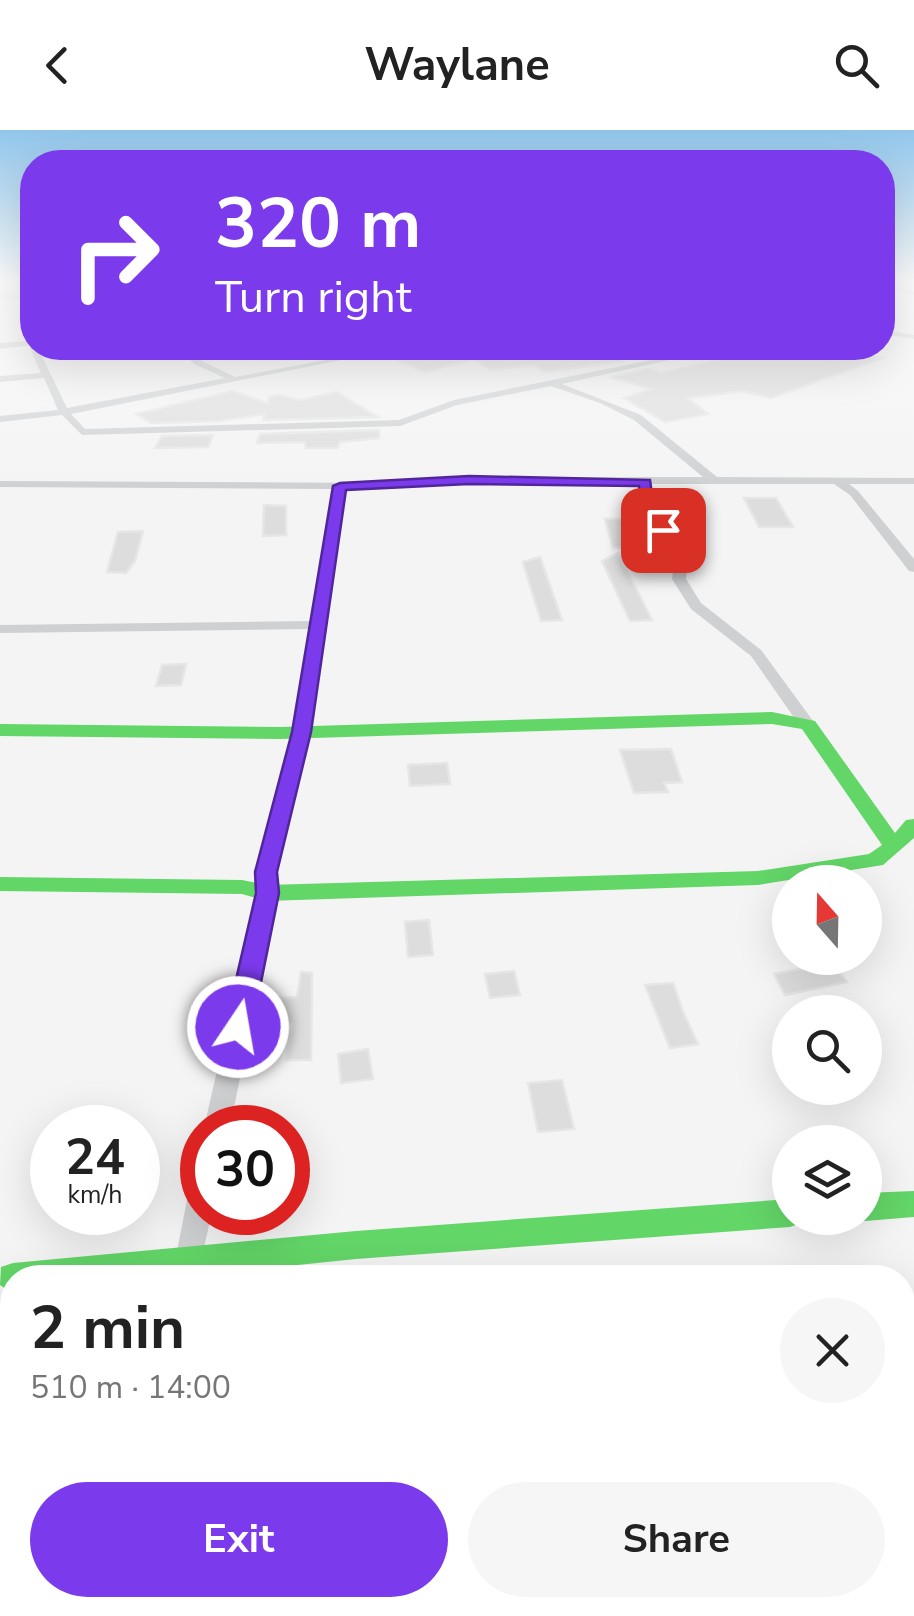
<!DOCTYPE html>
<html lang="en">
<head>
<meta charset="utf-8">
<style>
	:root { --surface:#fff; --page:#f6f6f6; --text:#222; --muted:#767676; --accent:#7c3aed }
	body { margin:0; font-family:"Nunito Sans",sans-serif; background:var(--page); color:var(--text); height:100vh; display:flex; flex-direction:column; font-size:38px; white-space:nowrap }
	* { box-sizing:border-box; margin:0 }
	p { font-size:32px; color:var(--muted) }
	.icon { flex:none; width:55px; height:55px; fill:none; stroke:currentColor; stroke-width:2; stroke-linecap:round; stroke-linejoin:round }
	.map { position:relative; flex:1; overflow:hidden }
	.drawer { position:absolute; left:0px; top:1135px; width:915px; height:352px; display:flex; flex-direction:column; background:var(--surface); border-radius:40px 40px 0 0; box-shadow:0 10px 40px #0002 }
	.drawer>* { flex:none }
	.top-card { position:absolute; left:20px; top:20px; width:875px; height:210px; border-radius:40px; box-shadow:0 10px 40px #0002; background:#7c3aed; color:#fff; overflow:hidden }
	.needle { width:65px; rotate:340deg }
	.tools { position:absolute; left:772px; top:735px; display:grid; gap:20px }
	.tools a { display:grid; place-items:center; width:110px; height:110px; border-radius:50%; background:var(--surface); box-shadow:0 10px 40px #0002; font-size:50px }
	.speed { position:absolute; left:30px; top:975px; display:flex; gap:20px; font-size:50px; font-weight:700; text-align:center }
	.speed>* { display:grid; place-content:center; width:130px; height:130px; border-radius:50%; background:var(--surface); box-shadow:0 10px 40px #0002; line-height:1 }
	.speed small { font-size:25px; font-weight:400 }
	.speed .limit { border:15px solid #d22; background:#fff; color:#111 }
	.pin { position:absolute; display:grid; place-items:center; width:85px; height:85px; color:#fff; margin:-42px; border-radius:20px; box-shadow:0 5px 15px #0006 }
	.me { position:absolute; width:110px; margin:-55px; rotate:12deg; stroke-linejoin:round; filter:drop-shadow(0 0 8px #0008) }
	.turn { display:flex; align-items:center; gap:35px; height:210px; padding:0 30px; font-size:45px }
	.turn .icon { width:130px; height:130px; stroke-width:2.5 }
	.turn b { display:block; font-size:70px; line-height:85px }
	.round { display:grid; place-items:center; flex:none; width:105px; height:105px; border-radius:52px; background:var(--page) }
	.headline { display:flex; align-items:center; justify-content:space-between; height:170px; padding:0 30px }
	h1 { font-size:60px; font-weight:700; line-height:75px }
	.primary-button { display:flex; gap:20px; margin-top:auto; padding:20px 30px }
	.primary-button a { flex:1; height:115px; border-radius:60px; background:var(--accent); color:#fff; font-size:40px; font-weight:700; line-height:115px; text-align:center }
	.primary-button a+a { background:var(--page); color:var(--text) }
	header { display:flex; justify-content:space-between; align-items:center; height:130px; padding:0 30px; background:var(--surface); font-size:45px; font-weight:700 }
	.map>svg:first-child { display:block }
	.building { fill:#ddddde; stroke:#e5e6e7; stroke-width:2.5 }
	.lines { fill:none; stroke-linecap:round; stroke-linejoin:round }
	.street { fill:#ced0d2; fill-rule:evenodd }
	.fast { fill:#63d668; fill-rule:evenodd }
	.route { fill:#7c3aed; stroke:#51269a; stroke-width:2.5 }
</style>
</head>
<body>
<header><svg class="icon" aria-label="back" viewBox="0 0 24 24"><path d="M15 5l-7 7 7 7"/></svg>Waylane<svg class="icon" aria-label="search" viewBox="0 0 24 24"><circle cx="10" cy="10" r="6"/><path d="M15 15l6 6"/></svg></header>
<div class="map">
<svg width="914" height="1486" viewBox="0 0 914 1486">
	<rect width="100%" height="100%" fill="#f4f4f4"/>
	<path class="building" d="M438 218H564L574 224 592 220 625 231 545 242 534 235 491 240 474 229 425 242 388 226Z
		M767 218 798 226 836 218 882 228 771 268 742 261 688 268 708 284 665 292 624 268 651 259 610 247 648 239 661 243Z
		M232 261 268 273 269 267 279 265 300 270 337 262 378 287 263 290 265 284 219 291 151 293 136 284Z
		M379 300V308L340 312 337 318H306L305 312 257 313 260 304Z
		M213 305 208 317 155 318 162 306Z
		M744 368H776L793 397H759Z
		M264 375 286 376V405L263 406Z
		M605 389H626L638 417 613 418Z
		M143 401 135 431 126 443 107 442 118 402Z
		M618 423 652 490 630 491 602 431Z
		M540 427 562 490 541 491 523 432Z
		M186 534 181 555 156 556 162 535Z
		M671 619 682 652 664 653 668 662 634 663 620 620Z
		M447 633 450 654 410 656 408 635Z
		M429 790 433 825 408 827 405 792Z
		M832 833 847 852 785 865 774 844Z
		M514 841 520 865 490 868 485 844Z
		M301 842 312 843 311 930H286L292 894 266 895 267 869 297 867Z
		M673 853 683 882 698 914 670 918 645 855Z
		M368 919 373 949 341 953 338 924Z
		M562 950 574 999 538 1002 528 953Z"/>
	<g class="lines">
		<path class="street" d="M16 152H22L27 163H32V167H29L32 215 0 219V213L28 211 22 168 0 169V165L20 164Z
			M882 156 914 161V165L882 160Z
			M882 199 914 205V209L882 204Z
			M32 216 38 218 67 278 225 248 196 235 175 218H184L202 231 235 247 387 218H402L71 284 85 299 399 290 454 270 710 218H724L562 254 641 285 717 347 914 348V354H849L858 361 914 429V442L909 441 850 365 834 354H651L654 387 667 397 688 432 686 449 701 473 761 520 816 595 808 600 802 599 751 526 691 479 672 449 674 432 658 402 642 388 639 354 469 353 345 359 310 602 276 743 277 763 230 998H204L257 763 256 743 294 602 311 499 0 503V495L312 491 334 359 0 357V351L387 353 469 347H703L634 290 600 273 551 256 457 275 400 296 82 305 62 285 0 292V286L58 280 44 248 0 252V246L41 243 30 218Z
			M202 1053V1082H212L198 1145H178L174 1136 188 1065 192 1057Z
			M902 1315H914V1347L902 1348Z
			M0 1406H12V1441L0 1442Z
			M126 1475H162L161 1486H125Z"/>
		<path class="fast" d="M772 582 815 591 895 703 906 690 914 689V708L883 735 758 755 267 771 242 764 0 761V747L242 750 267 755 758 741 869 724 882 715 802 599 772 594 280 609 0 606V594L280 597Z
			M914 1061V1087L865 1091 857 1088H865V1063Z
			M790 1069V1088H803L801 1093 790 1097 356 1129 172 1148H12V1163L0 1155 1 1137 13 1133 356 1101Z"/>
	</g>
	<linearGradient id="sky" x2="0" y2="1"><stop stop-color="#91c6eb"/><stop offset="0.42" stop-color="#fafafa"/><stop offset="1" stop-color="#fafafa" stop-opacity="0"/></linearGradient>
	<rect width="914" height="360" fill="url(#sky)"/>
	<path class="route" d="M469 346 650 350 655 386 670 400 658 403 643 390 639 356 469 354 346 360 311 602 277 742 279 763 252 897 248 904H229L225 897 256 763 255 742 292 602 333 356 340 353Z"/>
</svg>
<div class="tools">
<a><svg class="needle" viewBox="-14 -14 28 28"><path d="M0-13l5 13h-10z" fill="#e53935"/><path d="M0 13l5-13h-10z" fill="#767676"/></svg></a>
<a><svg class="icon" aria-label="search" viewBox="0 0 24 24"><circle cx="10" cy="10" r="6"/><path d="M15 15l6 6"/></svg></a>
<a><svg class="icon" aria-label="layers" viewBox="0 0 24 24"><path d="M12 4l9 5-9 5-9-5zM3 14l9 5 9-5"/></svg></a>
</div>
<div class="speed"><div>24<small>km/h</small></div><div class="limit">30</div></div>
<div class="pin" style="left:663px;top:400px;background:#d93025"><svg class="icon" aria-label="arrive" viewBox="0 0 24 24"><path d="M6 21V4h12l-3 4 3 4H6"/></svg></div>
<svg class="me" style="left:238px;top:897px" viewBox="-20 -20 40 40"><circle r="17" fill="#7c3aed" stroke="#fff" stroke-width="3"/><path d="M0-11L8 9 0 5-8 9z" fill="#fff"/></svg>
<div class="top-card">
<div class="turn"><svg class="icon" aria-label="right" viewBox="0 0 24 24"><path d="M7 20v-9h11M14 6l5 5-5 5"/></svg><div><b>320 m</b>Turn right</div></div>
</div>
<section class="drawer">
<div class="headline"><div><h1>2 min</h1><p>510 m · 14:00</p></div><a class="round"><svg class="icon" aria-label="close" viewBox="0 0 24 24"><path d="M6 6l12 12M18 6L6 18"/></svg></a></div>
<div class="primary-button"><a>Exit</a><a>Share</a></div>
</section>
</div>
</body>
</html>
